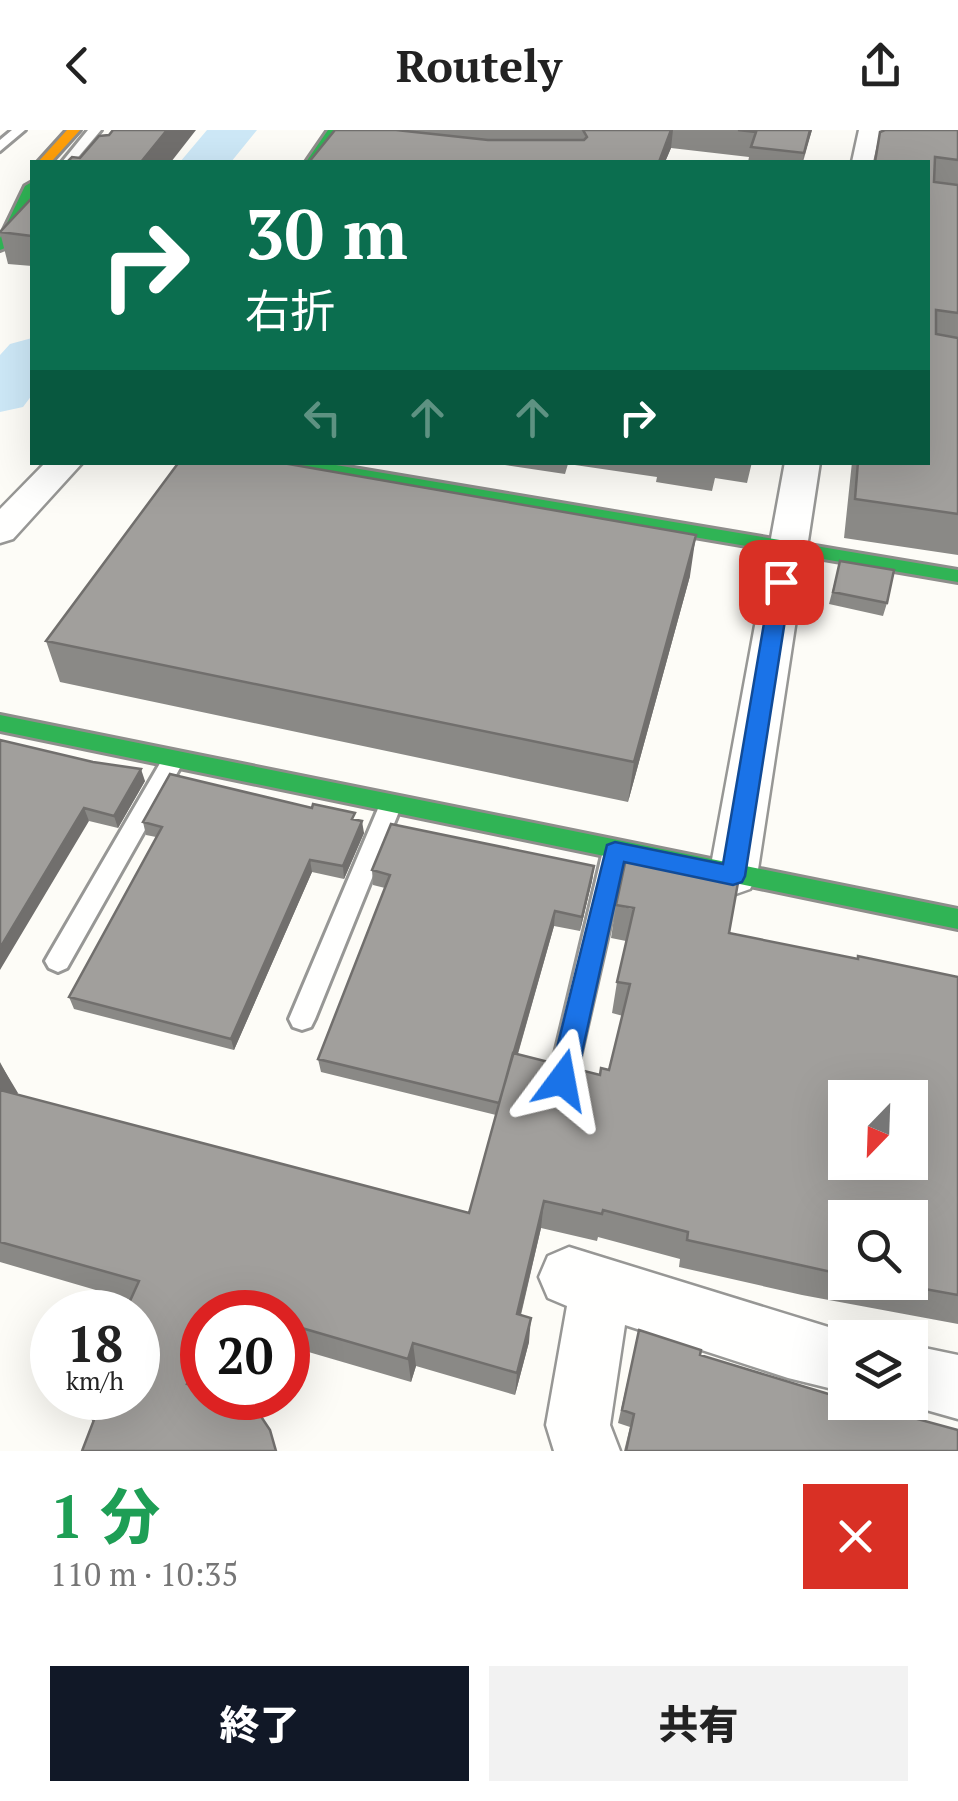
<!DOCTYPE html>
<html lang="ja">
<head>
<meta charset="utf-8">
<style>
	:root { --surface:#fff; --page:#f2f2f2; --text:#222; --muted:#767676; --accent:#111827 }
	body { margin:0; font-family:"PT Serif","Noto Sans JP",serif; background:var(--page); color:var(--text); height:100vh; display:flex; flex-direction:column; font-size:38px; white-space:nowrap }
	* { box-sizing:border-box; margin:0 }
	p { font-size:32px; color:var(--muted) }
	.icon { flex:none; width:55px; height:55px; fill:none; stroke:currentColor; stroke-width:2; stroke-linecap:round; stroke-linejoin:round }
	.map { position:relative; height:1321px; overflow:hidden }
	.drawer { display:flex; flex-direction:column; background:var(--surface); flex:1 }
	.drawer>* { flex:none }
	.hud { position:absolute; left:30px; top:30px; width:900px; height:305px; border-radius:0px; box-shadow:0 10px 40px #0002; background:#0b6e4f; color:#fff; overflow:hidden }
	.needle { width:65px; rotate:203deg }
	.tools { position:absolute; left:828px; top:950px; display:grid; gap:20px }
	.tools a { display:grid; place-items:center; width:100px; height:100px; border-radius:0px; background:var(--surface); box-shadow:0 10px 40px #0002; font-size:50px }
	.speed { position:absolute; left:30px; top:1160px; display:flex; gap:20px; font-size:50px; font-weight:700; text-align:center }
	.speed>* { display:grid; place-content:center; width:130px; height:130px; border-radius:50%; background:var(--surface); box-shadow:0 10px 40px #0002; line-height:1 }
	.speed small { font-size:25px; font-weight:400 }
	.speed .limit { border:15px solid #d22; background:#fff; color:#111 }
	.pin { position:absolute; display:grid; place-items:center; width:85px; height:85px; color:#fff; margin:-42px; border-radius:20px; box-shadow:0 5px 15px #0006 }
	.me { position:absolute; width:110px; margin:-55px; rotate:13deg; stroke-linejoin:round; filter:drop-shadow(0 0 8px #0008) }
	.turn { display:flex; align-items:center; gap:35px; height:210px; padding:0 50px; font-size:45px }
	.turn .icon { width:130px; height:130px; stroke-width:2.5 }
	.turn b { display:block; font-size:70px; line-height:85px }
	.lanes { display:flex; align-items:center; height:95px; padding:0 50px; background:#0003; justify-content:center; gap:50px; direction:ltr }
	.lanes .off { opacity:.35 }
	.round { display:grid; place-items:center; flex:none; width:105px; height:105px; border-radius:0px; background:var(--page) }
	.headline { display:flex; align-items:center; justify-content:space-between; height:170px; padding:0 50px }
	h1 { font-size:60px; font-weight:800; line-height:75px; color:#1e9e55 }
	.cta { display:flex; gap:20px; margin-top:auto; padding:20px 50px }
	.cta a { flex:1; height:115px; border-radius:0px; background:var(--accent); color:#fff; font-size:40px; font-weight:800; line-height:115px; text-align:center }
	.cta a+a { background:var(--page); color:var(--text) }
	header { display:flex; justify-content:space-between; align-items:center; height:130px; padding:0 50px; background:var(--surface); font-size:45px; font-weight:800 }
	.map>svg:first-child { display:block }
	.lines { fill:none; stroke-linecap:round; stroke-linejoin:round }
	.river { fill:#cde8f7; fill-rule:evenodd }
	.lane-casing { stroke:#979795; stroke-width:6 }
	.street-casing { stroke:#979795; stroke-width:5 }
	.fast-casing { stroke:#8e8d8b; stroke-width:6 }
	.slow-casing { stroke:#8e8d8b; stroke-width:6 }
	.lane { fill:#fffffe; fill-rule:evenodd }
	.street { fill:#fffffe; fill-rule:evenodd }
	.fast { fill:#30b455; fill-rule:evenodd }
	.slow { fill:#ff9f0a; fill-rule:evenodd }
	.wall { fill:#8a8986; fill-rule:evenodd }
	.shaded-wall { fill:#716f6d }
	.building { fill:#a19f9c; stroke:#716f6d; stroke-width:2.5; fill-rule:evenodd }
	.route { fill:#1a73e8; stroke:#114b97; stroke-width:2.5 }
</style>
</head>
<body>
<header><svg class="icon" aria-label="back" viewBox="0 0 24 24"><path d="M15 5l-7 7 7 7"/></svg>Routely<svg class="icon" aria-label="share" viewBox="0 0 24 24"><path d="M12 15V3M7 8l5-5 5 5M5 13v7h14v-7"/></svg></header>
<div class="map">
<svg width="958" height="1321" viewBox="0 0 958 1321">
	<rect width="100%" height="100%" fill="#fdfcf7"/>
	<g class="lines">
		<path class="river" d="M207 0H257L231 32H180Z
			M32 208V265L23 277 0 282V225L10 214Z"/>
		<defs>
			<path id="lane" d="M12 0H25L0 21V10Z
				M88 0H101L74 32H62Z
				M174 621 185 629 67 838 58 842 49 838 45 831 49 824 166 623Z
				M391 665 399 668 402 674 315 889 311 897 302 900 293 897 289 889 380 674 383 668Z
				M615 712 623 714 627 721 575 949 572 958 562 961 552 958 549 949 603 721 607 714Z"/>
			<path id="street" d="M859 0H883L878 32H852Z
				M46 332H83L13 409 0 413V379Z
				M785 332H820L757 746 750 759 733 765 716 759 709 746Z
				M569 1117 864 1208H845V1262L788 1248 625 1195 610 1295 620 1321H554L546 1295 567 1176 548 1168 539 1147 548 1126Z
				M910 1215 958 1225V1289L898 1272H910Z"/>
			<path id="fast" d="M328 0H340L318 32H306Z
				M32 52V69L10 116 0 120V108L25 56Z
				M276 332H318L958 440V452L284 337Z
				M0 585 958 779V799L0 601Z"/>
			<path id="slow" d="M67 0H80L51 32H38Z"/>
		</defs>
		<use href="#lane" class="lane-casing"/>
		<use href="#street" class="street-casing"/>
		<use href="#fast" class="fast-casing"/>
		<use href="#slow" class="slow-casing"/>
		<use href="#lane" class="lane"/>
		<use href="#street" class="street"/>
		<use href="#fast" class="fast"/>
		<use href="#slow" class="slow"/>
	</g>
	<path class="wall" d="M335 0H812L803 32H748L749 27 671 18 665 32Z
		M958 0V425L844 408 852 332H928V32H873L880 2Z
		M32 68V136L8 134 0 102Z
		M485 332H752L747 353 715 348 712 361 656 352 657 347 568 334 565 344Z
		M840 431 887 473 883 486 829 474Z
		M690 446 628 672 60 552 46 511Z
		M0 610 145 651 118 698 89 691Z
		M355 689 364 703 344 749 312 742 234 920 74 879 69 867 156 707 146 705 143 692Z
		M594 736 592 751 580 801 554 796 518 924 600 945 609 940 623 886 612 883 617 852 626 811 611 808 616 775 729 803 857 829 858 826 958 847V1194L802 1165 679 1137 680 1129 598 1107 597 1111 541 1098 521 1185 529 1212 515 1265 416 1236 411 1252 288 1216V1182H202L93 1292 82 1277 130 1170 0 1132V932L17 964 469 1083 496 985 321 942 318 929 385 758 373 755 372 740ZM845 1088 910 1152H845Z
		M639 1200 700 1225 958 1321H624L630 1297 618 1293Z"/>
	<path class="shaded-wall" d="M167 0H196L171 32H141Z
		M671 0H673L671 18 665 32H659Z
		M810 0H812L802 32Z
		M696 405 690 446 628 672 634 632Z
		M141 639 145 651 118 698 114 686Z
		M84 678 89 691 0 840V818Z
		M362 691 364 703 344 749 343 736Z
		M310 730 312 742 234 920 231 909Z
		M594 736 592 751 580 801 582 787Z
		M555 781 554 796 500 986V973Z
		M0 933 18 963 3 986 0 981Z
		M544 1071 541 1098 515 1208 517 1184Z
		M531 1188 529 1212 515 1265 517 1243Z
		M202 1212 203 1268 187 1254Z
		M413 1213 416 1236 411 1252 408 1229Z"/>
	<path class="building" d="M113 0H167L141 32H67L72 27 80 28 99 6 109 5Z
		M335 0H396L488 10H584L587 7 583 0H671L659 32H309Z
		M738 0H810L804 23 751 17 756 2Z
		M885 0H958V30L935 27 934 52 958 55V183L936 180V204L958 208V384L855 369 858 332H928V32H875L880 2Z
		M32 68V106L0 102Z
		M179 332H277L696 405 634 632 46 511Z
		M840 431 894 440 887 473 833 462Z
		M0 610 93 632 141 639 114 686 84 678 0 818Z
		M170 644 312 678 313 674 355 683 352 689 362 691 343 736 310 730 231 909 69 867 162 697 143 692Z
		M391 694 594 736 582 787 555 781 499 973 318 929 390 745 372 740Z
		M627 724 739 747 729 803 858 829V826L958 847V1165L886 1152H910V1088H845V1145L687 1110 688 1102 603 1080 602 1084 544 1071 517 1184 531 1188 517 1243 413 1213 408 1229 288 1194V1182H247L216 1174 213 1182H202V1212L187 1254 202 1256V1268H240L254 1276 270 1300 276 1321H82L97 1282 82 1277 86 1268H138V1182H125L139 1151 0 1112V960L469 1083 513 923 600 945 601 938 609 940 630 854 617 852 634 778 616 775ZM845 968H910V1032H845Z
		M639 1200 701 1220 700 1225 845 1269V1272H855L958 1300V1321H626L634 1284 622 1280Z"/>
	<path class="route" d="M781 445 791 452 745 746 742 752 733 755 624 732 576 950 572 958 562 962 553 958 549 950 607 715 615 712 723 734 771 452Z"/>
</svg>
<div class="tools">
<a><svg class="needle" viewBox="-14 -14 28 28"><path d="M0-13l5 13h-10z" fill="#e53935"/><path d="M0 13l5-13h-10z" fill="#767676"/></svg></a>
<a><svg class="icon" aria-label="search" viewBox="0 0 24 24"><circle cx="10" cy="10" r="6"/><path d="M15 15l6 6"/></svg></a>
<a><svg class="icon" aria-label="layers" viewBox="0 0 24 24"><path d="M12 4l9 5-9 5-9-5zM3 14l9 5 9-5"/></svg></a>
</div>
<div class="speed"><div>18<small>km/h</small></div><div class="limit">20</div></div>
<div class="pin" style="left:781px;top:452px;background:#d93025"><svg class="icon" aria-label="arrive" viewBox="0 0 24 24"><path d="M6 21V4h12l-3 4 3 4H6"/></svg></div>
<svg class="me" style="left:562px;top:950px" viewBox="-20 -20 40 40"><path d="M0-17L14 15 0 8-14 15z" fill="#1a73e8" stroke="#fff" stroke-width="4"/></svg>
<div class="hud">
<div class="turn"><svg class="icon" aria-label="right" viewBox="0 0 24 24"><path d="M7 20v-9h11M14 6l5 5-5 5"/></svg><div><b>30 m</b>右折</div></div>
<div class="lanes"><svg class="icon off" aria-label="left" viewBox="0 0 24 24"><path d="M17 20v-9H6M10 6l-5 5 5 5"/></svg><svg class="icon off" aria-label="ahead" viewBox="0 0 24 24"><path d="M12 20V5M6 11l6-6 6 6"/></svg><svg class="icon off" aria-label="ahead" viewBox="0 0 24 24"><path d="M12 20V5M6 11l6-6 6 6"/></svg><svg class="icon" aria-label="right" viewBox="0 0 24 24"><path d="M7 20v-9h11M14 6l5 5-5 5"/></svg></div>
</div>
</div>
<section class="drawer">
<div class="headline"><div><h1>1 分</h1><p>110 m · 10:35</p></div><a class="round" style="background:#d93025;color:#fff"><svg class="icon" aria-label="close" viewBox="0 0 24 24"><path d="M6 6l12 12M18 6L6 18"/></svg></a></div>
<div class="cta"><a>終了</a><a>共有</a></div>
</section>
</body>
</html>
